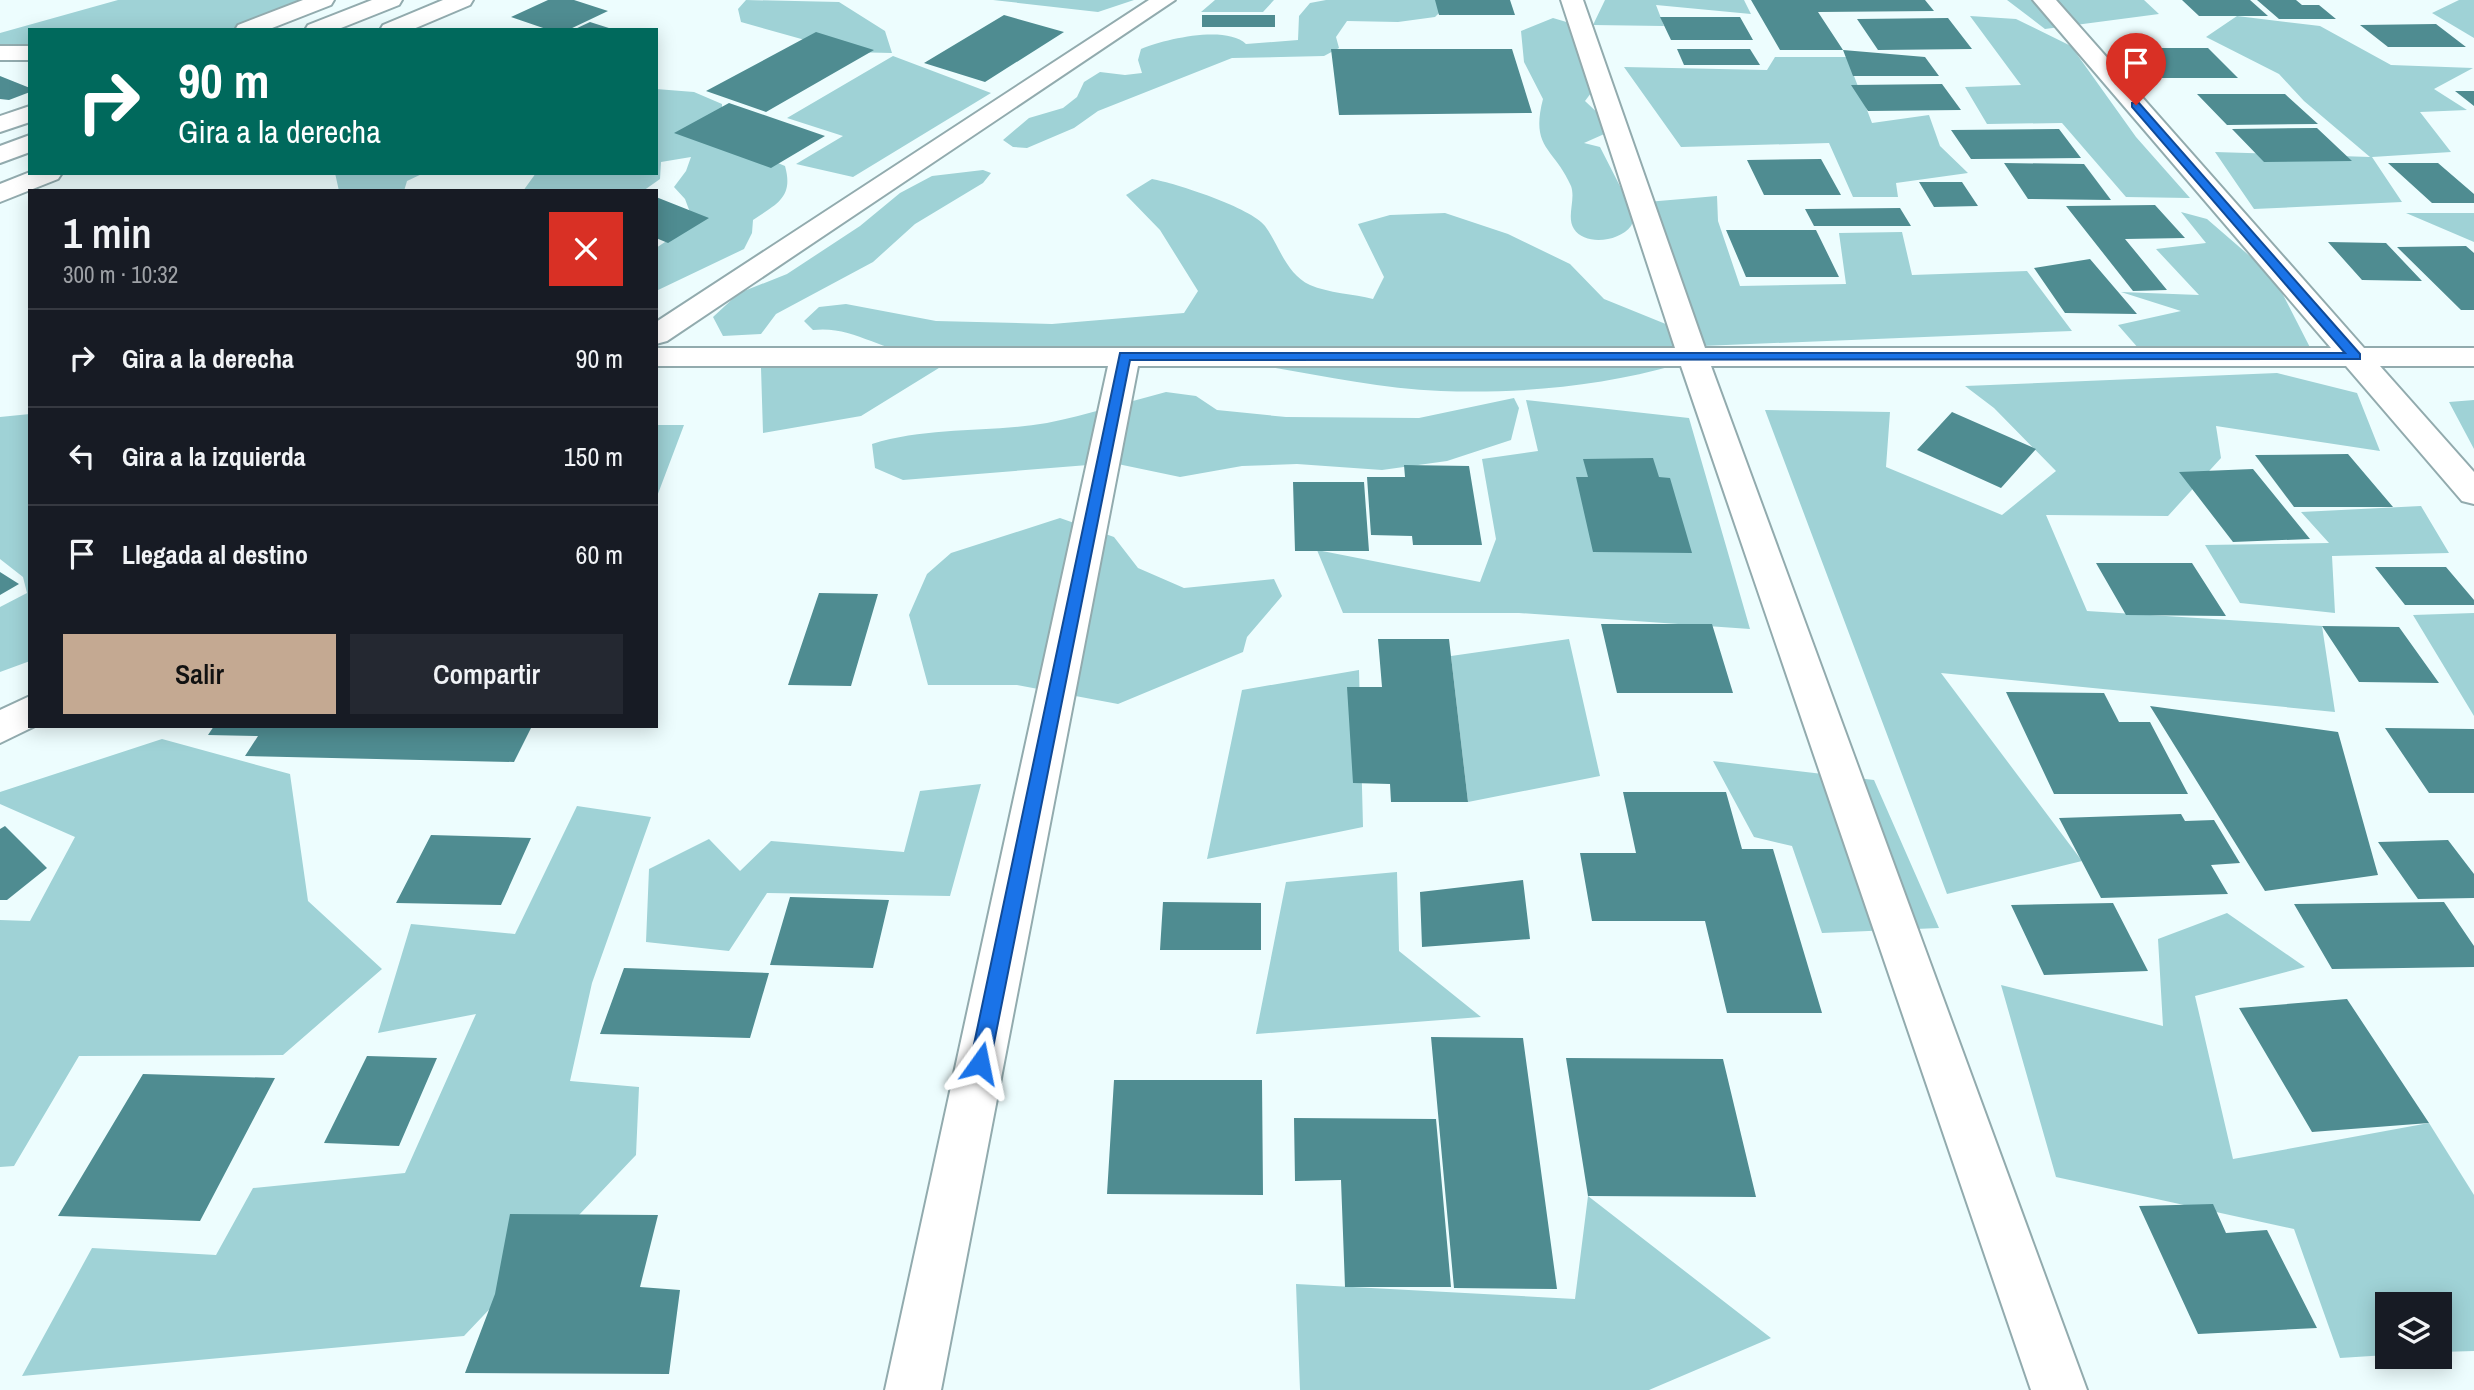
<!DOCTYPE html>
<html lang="es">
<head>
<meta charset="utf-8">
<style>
	:root { --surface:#171b24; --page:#242831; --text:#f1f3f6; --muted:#9ea1a6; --line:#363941; --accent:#c4a992 }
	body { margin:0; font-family:"Archivo Narrow",sans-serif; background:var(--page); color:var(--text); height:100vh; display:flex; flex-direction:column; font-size:26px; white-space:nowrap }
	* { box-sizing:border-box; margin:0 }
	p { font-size:23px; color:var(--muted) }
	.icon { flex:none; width:38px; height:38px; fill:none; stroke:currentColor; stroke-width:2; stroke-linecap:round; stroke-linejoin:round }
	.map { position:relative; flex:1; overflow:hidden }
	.sheet { position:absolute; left:28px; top:189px; width:630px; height:539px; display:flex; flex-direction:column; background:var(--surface); border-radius:0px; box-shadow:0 4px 18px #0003 }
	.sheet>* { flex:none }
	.top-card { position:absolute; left:28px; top:28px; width:630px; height:147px; border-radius:0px; box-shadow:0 4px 18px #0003; background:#00695c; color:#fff; overflow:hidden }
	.controls { position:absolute; left:2375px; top:1292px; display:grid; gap:14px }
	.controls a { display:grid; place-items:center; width:77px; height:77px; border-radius:0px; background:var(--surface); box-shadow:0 4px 18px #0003; font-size:35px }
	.pin { position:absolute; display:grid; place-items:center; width:60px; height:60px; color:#fff; margin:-72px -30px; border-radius:50% 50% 50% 0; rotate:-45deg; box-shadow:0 0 7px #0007 }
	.pin .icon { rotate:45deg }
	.me { position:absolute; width:77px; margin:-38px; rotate:12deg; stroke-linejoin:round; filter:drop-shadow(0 0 5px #0008) }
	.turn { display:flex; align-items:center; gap:24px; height:147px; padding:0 35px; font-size:32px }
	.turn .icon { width:91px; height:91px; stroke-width:2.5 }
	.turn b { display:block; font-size:49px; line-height:60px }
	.round { display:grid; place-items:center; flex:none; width:74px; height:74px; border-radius:0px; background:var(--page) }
	.head { display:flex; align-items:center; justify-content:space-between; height:119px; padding:0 35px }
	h1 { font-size:42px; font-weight:600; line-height:52px }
	.button { display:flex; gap:14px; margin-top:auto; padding:14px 35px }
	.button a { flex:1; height:80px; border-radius:0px; background:var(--accent); color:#111; font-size:28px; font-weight:600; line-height:80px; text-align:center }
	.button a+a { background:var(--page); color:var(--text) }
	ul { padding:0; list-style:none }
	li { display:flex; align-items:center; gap:21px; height:98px; padding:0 35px; border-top:2px solid var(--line) }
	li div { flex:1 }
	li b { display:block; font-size:26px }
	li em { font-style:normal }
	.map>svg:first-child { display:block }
	.green { fill:#9fd2d6 }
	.building { fill:#4f8c91 }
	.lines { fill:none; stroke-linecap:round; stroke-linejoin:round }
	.minor-casing { stroke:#92abae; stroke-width:4 }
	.highway-casing { stroke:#92abae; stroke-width:4 }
	.minor { fill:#fff; fill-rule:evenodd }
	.highway { fill:#fff; fill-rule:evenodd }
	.route { fill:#1a73e8; stroke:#114b97; stroke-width:2 }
</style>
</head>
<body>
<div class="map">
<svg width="2474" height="1390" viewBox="0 0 2474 1390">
	<rect width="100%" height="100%" fill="#edfdfe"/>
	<path class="green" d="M118 0H309L239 30H30V53H0V33Z
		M746 0 839 2 885 31 892 53 848 52 741 22 738 9Z
		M993 0H1134L1098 12Z
		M1215 0H1274L1263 12H1201Z
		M1326 0H1452L1435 17 1398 22 1347 21 1336 37 1339 48 1324 56 1232 58 1098 111 1074 128 1027 148 1013 147 1003 140 1029 118 1063 108 1077 97 1084 82 1100 72 1125 75 1142 73 1138 60 1141 49C1165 39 1226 25 1246 44L1298 40 1299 16 1310 3Z
		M1605 0H1744L1751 14 1656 5 1664 26 1593 25Z
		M2007 0H2144L2159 14 2045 29Z
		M2459 0H2474V38L2432 13Z
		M1970 16 2016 19 2071 46 2136 137 2190 198 2126 197 2062 123 1987 124 1965 87 2021 85Z
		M2237 16 2320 26 2391 65 2473 68 2434 89 2467 110 2420 112 2451 152 2372 157 2402 202 2254 209 2215 152 2370 157 2304 101 2279 74 2206 37Z
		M1553 18 1590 29 1597 85 1585 101 1602 117 1611 131 1584 143 1600 147 1624 194 1637 206C1635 211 1634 221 1631 226 1619 242 1585 246 1574 229 1566 217 1576 200 1571 186 1554 147 1530 149 1543 99L1524 62 1521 31Z
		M893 56 991 93 853 177 796 164 843 136 787 118Z
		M1775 57H1857L1854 76 1872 123 1929 115 1940 146 1968 173 1896 183 1898 197H1853L1829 143 1681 147 1624 67 1767 70Z
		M656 89 694 92 722 104V132L754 153 785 166C794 198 776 204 753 220L752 233 744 249 656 291V248L677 234 691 215 685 199 674 187 686 171 691 157 661 162 660 179 643 191H523L536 173H656Z
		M983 170 991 173 983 183 915 224 873 262 776 314 761 334 723 336 713 317 739 293 787 274 860 226 900 193 932 176Z
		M335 173H424L407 181 404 191H339Z
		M1152 179C1175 183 1252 208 1265 226 1279 245 1286 274 1310 285 1328 293 1354 294 1373 299L1384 277 1358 224 1390 215 1445 213 1508 234 1570 264 1604 299 1683 331 1676 365C1602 386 1519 394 1441 391 1355 388 1270 361 1184 357 1096 352 1008 357 920 354 882 352 852 325 813 330L804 321 819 307 846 304 936 321 1052 324 1184 313 1198 291 1160 230 1126 195Z
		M1717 196 1718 221 1740 286 1846 284 1839 233 1902 232 1912 275 2027 271 2072 331 1702 346 1647 202Z
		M2181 212 2207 219 2274 277 2320 367 2153 365 2118 325 2181 311 2121 292 2199 295 2156 249 2206 243Z
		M2406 213H2474V242Z
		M947 363 861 416 763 433 761 368Z
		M2277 373 2357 393 2380 451 2216 426 2221 458 2168 516 2046 515 2087 611 2322 626 2335 712 1941 673 2082 861 1947 894 1765 410 1890 412 1886 467 2002 515 2056 471 1994 408 1965 386Z
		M1166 392 1196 396 1217 410 1286 417 1419 418 1514 398 1519 408 1511 440 1447 461 1382 470 1297 464 1242 466 1180 477 1113 463 903 480 875 468 872 444C930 426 989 433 1047 423 1087 415 1127 402 1166 392Z
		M1526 400 1689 418 1750 629 1519 613H1343L1317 550 1480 582 1496 539 1482 459 1538 451Z
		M2474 400V449L2449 402Z
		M30 414V661L0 672V607L27 593 23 577 0 559V417Z
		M656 425H684L656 499Z
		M2421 506 2449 553 2332 556 2335 613 2240 603 2205 545 2329 543 2301 512Z
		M1060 518 1114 537 1138 568 1184 588 1274 579 1282 596 1247 637 1243 652 1118 704 1017 685H928L909 615 927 574 951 553Z
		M2474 613V716L2413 615Z
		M1569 639 1600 776 1468 802 1451 656Z
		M1359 670 1363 827 1207 859 1242 690Z
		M162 739 290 774 308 901 382 969 283 1055 79 1056 14 1166 0 1167V920L30 921 75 837 0 804V792Z
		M1713 761 1874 780 1939 928 1822 933 1792 846 1754 837Z
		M981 784 950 896 767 893 729 951 646 942 649 869 709 839 740 871 771 841 904 852 920 791Z
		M577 806 651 817 592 983 570 1081 639 1087 636 1155 464 1336 22 1376 92 1248 216 1255 253 1188 405 1173 476 1014 378 1033 411 924 515 934Z
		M1397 872 1399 951 1481 1017 1256 1034 1286 882Z
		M2227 913 2305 967 2195 996 2233 1159 2429 1123 2474 1195V1351L2440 1352V1304H2387V1355L2340 1358 2294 1229 2056 1177 2001 985 2163 1026 2158 939Z
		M1588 1196 1771 1338 1649 1390H1300L1296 1284 1575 1299Z"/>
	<path class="building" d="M548 0H574L608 11 568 30H549L511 17Z
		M1435 0H1510L1515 15H1439Z
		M1751 0H1925L1934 11 1818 12 1843 50H1780Z
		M2182 0H2250L2268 16H2199Z
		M2257 0H2296L2302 5H2319L2336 19H2279Z
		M1004 15 1064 32 985 82 924 63Z
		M1202 15H1275V27H1202Z
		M1660 17H1740L1753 40H1671Z
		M1948 18 1972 49 1878 50 1857 19Z
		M590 22 612 29V30H573Z
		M2436 24 2466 47H2388L2360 25Z
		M816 32 874 50 766 112 706 91Z
		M2123 48H2208L2238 78H2151Z
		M1331 49H1512L1532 113 1339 115Z
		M1677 49H1750L1760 65H1684Z
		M1843 50 1925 57 1939 76H1853Z
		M0 76 30 88V92L9 100 0 99Z
		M1942 84 1961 110 1868 111 1851 85Z
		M2455 91H2474V106Z
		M2197 94H2285L2318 124 2227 125Z
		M729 103 825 136 771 168 674 133Z
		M2317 128 2352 161 2264 162 2232 129Z
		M2059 129 2081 158 1971 159 1951 130Z
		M1821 159 1841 195H1764L1747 160Z
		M2004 163 2084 164 2111 200 2028 199Z
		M2388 163H2438L2474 194V203H2432Z
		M1919 182H1962L1978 206 1934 207Z
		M656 197 709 218 668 243 656 238Z
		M2155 205 2185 238 2125 239 2167 290 2133 291 2066 206Z
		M1900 208 1911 226H1814L1805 209Z
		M1726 230H1816L1839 277H1746Z
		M2328 242 2386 243 2422 281 2362 280Z
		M2466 246 2474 253V310H2461L2397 247Z
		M2090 259 2137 314 2065 313 2034 268Z
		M1952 412 2036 449 2001 488 1917 450Z
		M2348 454 2393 507H2294L2255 455Z
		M1653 458 1659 477 1670 478 1692 553 1593 552 1576 477H1588L1583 459Z
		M1404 465 1469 466 1482 545H1413L1412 536 1371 535 1367 477H1405Z
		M2253 469 2310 539 2233 542 2179 472Z
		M1293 482H1364L1369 551H1295Z
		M2096 563H2192L2226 616 2126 615Z
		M2375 567H2446L2474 600V605H2405Z
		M0 572 19 584 0 595Z
		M819 593 878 594 851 686 788 685Z
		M1601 624H1712L1733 693H1617Z
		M2322 626 2399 627 2439 683 2359 682Z
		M1378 639H1449L1468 802H1391L1390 784 1353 783 1347 687H1382Z
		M2006 692 2104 693 2119 722H2150L2188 794H2054Z
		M2150 706 2338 732 2378 875 2265 891Z
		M214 726H532L514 762 245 756 258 736 208 735Z
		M2385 728 2474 729V793H2429Z
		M1623 792H1726L1742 849H1773L1822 1013H1727L1705 921H1592L1580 853H1636Z
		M2181 814 2185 821 2214 820 2240 863 2211 865 2228 894 2101 898 2059 818Z
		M5 826 47 868 7 900H0V829Z
		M431 835 531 838 501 905 396 903Z
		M2448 840 2474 874V898L2418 899 2378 842Z
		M1523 880 1530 939 1422 947 1420 892Z
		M790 897 889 900 873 968 770 965Z
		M1163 902 1261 903V950H1160Z
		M2444 902 2474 946V967L2332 969 2294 904Z
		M2113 903 2148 971 2044 975 2011 905Z
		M624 968 769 973 750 1038 600 1034Z
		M2347 999 2429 1123 2312 1132 2239 1008Z
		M1431 1037 1523 1038 1557 1289 1454 1288Z
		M367 1056 437 1058 399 1146 324 1143Z
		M1566 1058 1723 1059 1756 1197 1588 1196Z
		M143 1074 275 1078 200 1221 58 1216Z
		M1114 1080H1262L1263 1195 1107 1194Z
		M1294 1118 1436 1119 1451 1287H1345L1341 1180 1295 1181Z
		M2213 1204 2226 1233 2267 1230 2317 1328 2198 1334 2139 1206Z
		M510 1214 658 1215 640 1287 680 1290 669 1374 465 1373 495 1294Z"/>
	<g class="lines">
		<defs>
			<path id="minor" d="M372 0H402L399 5 336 30H305L308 25Z
				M1149 0H1175L667 341 656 344V322Z
				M1561 0H1583L1705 348H2331L2033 0H2056L2364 348H2474V366H2380L2474 472V504L2462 501 2346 366H1711L2087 1390H2031L1681 366H1138L941 1390H885L1108 366H656V348H1675Z
				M0 46H30V60H0Z
				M30 135V152L0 163V146Z
				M30 696V726H35L0 743V710Z"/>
			<path id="highway" d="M303 0H334L331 5 267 30H235L238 25Z
				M443 0H473L470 5 411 30H380L383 25Z
				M30 106V122L0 132V116Z
				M30 172 62 173 58 179 0 202V184Z"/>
		</defs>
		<use href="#minor" class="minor-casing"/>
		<use href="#highway" class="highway-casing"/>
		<use href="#minor" class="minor"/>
		<use href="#highway" class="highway"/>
	</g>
	<path class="route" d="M2132 103H2139L2360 354V359L1130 360 990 1063 987 1070 980 1073 973 1070 970 1063 1120 353H2345L2132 107Z"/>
</svg>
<div class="controls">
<a><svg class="icon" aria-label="layers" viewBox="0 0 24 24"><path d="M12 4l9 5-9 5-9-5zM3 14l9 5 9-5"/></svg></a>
</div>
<div class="pin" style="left:2136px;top:105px;background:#d93025"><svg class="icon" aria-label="arrive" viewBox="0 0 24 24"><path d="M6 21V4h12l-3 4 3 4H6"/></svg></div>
<svg class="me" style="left:980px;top:1063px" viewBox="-20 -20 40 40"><path d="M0-17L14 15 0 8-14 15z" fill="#1a73e8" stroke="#fff" stroke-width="4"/></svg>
<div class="top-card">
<div class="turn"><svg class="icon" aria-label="right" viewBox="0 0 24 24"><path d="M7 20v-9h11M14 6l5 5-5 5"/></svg><div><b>90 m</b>Gira a la derecha</div></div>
</div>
<section class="sheet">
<div class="head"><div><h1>1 min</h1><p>300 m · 10:32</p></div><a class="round" style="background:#d93025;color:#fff"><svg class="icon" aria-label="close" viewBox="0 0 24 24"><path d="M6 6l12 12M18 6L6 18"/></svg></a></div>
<ul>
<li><svg class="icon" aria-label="right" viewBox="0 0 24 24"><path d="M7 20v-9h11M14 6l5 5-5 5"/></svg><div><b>Gira a la derecha</b></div><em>90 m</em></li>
<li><svg class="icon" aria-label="left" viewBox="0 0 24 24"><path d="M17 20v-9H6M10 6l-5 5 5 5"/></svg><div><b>Gira a la izquierda</b></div><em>150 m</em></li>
<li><svg class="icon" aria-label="arrive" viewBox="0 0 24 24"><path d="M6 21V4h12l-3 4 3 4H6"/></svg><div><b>Llegada al destino</b></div><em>60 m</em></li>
</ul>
<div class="button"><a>Salir</a><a>Compartir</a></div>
</section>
</div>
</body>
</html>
